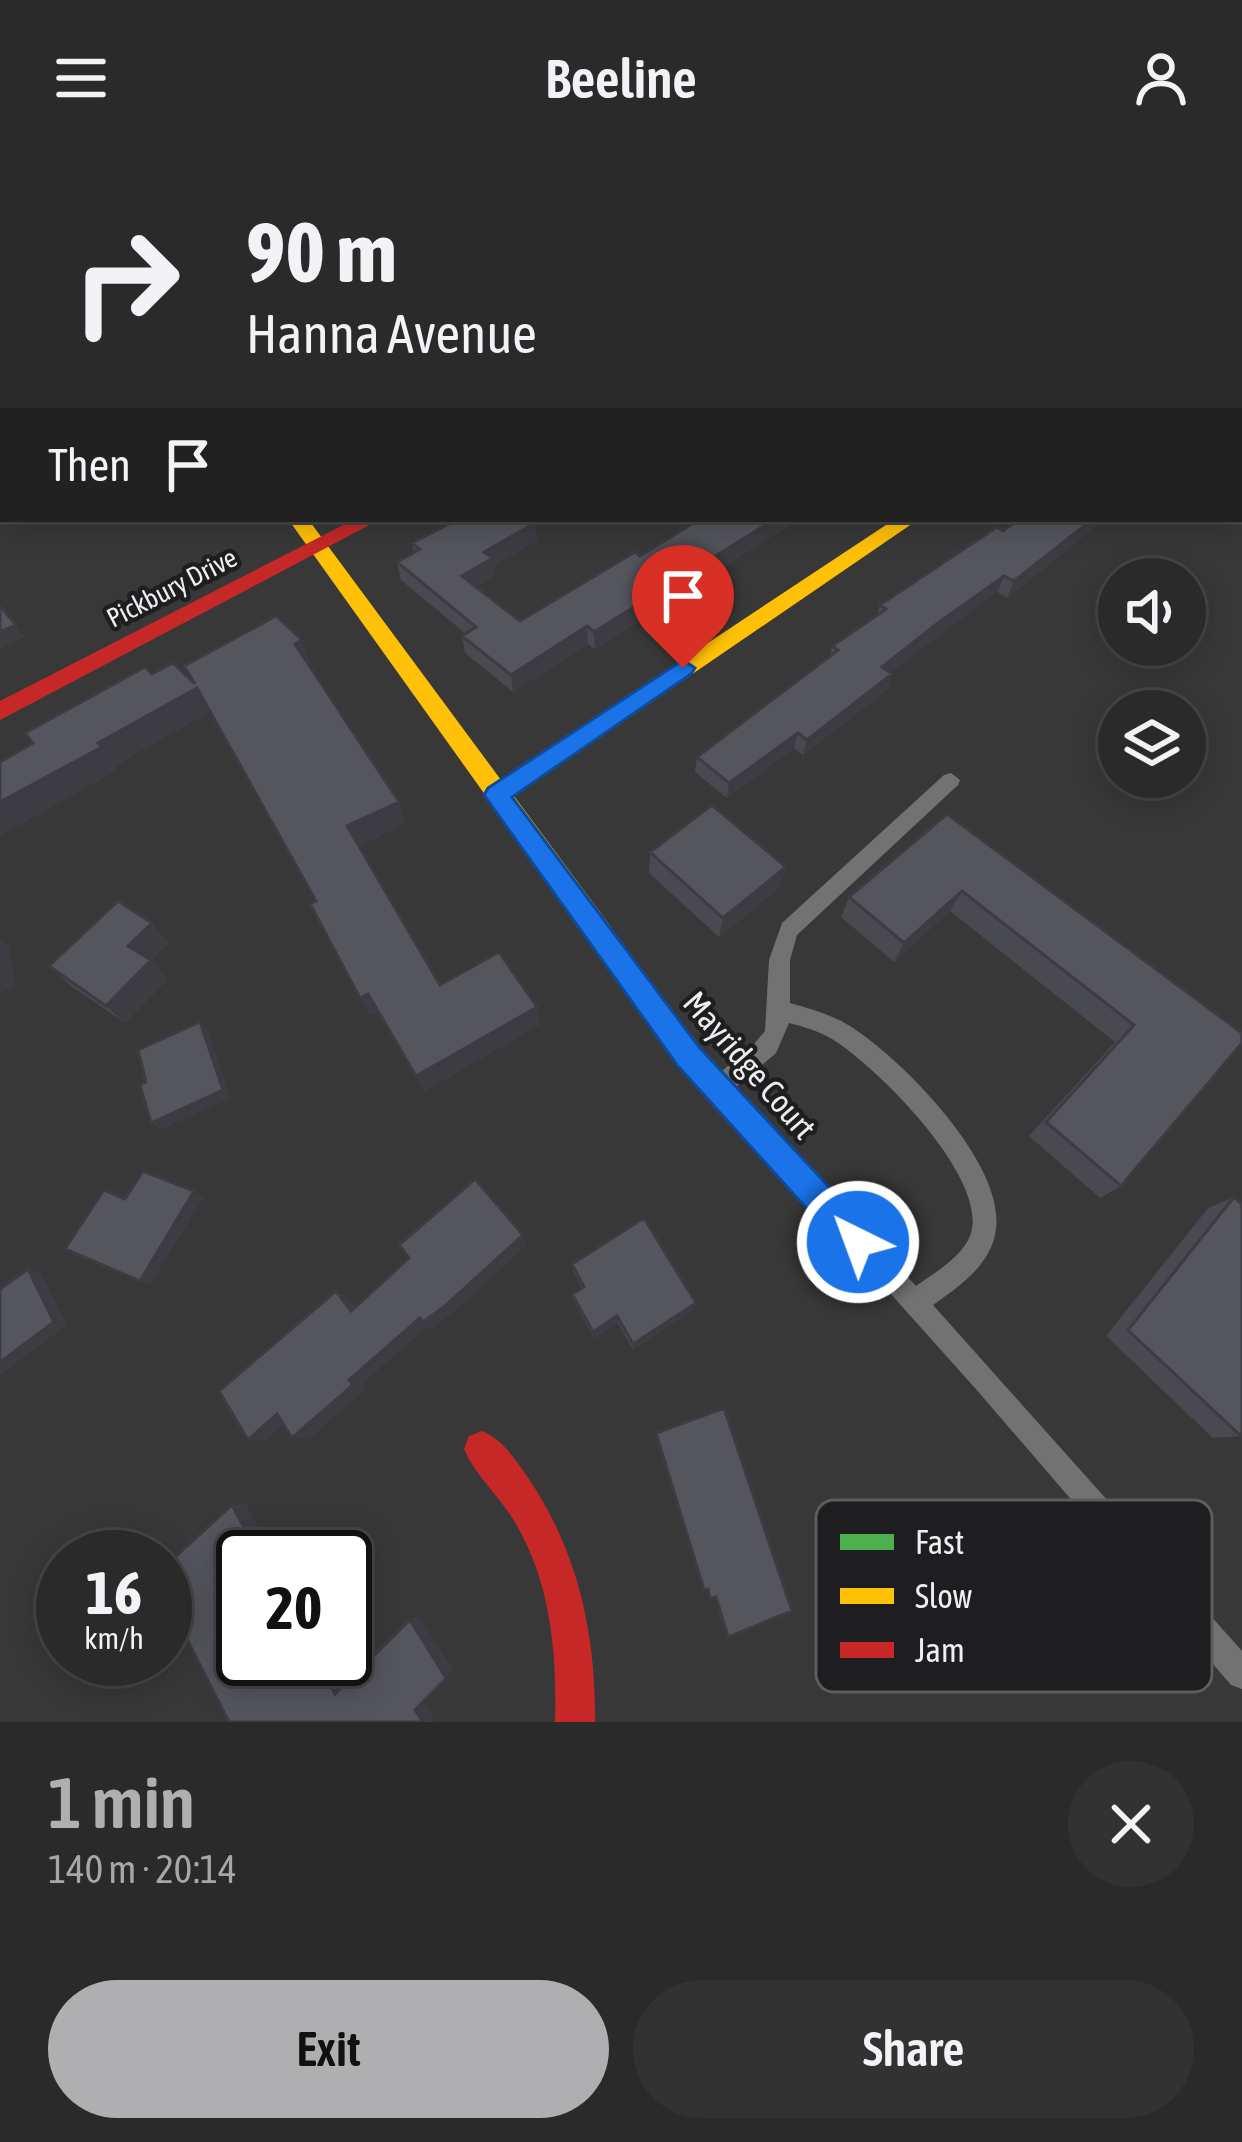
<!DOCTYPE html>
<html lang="en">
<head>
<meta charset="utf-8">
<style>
	:root { --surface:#2a2a2b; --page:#323233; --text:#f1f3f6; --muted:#a5a7a9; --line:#464647; --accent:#afafb1 }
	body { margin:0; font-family:"Asap Condensed",sans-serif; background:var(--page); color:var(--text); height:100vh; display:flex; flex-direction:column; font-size:45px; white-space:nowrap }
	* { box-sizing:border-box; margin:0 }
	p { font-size:39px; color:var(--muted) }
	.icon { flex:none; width:66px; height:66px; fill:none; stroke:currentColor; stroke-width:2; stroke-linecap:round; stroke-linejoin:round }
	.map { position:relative; height:1566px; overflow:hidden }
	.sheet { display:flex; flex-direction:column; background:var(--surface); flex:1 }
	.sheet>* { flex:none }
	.guide { position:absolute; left:0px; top:0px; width:1242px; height:366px; box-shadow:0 6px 30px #0003,0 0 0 3px var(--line); background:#2a2a2b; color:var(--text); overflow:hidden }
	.buttons { position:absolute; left:1098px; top:402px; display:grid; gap:24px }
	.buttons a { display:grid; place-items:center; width:108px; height:108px; border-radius:50%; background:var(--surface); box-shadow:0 6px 30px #0003,0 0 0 3px var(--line); font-size:60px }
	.speed { position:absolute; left:36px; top:1374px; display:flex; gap:24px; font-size:60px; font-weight:700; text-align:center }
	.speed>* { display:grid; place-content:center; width:156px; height:156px; border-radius:50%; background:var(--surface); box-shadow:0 6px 30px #0003,0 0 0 3px var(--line); line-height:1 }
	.speed small { font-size:30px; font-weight:400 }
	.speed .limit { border:6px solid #111; border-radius:18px; background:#fff; color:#111 }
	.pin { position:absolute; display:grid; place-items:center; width:102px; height:102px; color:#fff; margin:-123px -51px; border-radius:50% 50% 50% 0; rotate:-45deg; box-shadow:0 0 12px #0007 }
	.pin .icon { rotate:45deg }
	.me { position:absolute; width:132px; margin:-66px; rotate:318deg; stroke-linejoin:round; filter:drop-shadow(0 0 9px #0008) }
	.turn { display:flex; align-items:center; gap:42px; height:252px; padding:0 48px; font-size:54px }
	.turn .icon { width:156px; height:156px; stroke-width:2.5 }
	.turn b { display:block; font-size:84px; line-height:102px }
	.then { display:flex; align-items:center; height:114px; padding:0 48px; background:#0003; gap:24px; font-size:45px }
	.round { display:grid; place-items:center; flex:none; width:126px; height:126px; border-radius:63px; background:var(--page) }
	.summary { display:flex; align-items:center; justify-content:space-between; height:204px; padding:0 48px }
	h1 { font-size:72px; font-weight:600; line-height:90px; color:var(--accent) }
	.action { display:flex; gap:24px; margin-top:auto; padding:24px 48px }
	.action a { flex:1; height:138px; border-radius:72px; background:var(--accent); color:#111; font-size:48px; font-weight:600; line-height:138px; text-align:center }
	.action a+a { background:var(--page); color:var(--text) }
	header { display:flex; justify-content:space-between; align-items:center; height:156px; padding:0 48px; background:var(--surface); font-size:54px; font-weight:600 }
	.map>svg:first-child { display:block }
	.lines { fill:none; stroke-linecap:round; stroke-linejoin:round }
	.lane { fill:#727272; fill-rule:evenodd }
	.street { fill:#727272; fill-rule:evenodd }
	.fast { fill:#4caf50; fill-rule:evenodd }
	.slow { fill:#ffc107; fill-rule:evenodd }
	.jam { fill:#c62828; fill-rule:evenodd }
	.wall { fill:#494951 }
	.shaded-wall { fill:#3c3c42 }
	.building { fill:#55555e; stroke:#3c3c42; stroke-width:3 }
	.route { fill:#1a73e8; stroke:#114b97; stroke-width:3 }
	.labels { text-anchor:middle; stroke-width:9; stroke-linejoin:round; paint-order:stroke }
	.far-street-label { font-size:27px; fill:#efeff1; stroke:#1e1e20 }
	.street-label { font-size:33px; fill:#efeff1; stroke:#1e1e20 }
	.key { fill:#1e1e20; stroke:#5d5d5f; stroke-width:3 }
	.key-label { font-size:33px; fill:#efeff1 }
</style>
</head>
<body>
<header><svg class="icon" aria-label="menu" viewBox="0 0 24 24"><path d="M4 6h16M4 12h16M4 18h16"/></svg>Beeline<svg class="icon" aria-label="person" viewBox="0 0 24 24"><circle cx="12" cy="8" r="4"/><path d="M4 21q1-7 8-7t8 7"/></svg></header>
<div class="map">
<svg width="1242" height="1566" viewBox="0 0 1242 1566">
	<rect width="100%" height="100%" fill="#383839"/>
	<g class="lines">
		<path class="lane" d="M951 617 960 624 958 629 797 779 790 804V847C811 853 832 859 850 870 902 903 1005 1007 996 1073 992 1108 960 1130 933 1149L1242 1495V1533L1231 1529 975 1232 682 905 685 898 693 894 701 898 719 917 749 894 765 875 769 804 782 767 944 619ZM789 867C804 871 819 875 832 883 875 909 992 1024 970 1080 961 1102 934 1117 916 1130L734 933 776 897Z"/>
		<path class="street" d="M1242 128V145L1239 146V129Z"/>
		<path class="fast" d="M0 19H3V27H0Z"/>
		<path class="slow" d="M3 277V289L0 290V278Z
			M288 363H308L501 624 895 363H919L514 640 611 771 614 779 611 787 601 791 591 787Z"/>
		<path class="jam" d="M322 0H363L320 3Z
			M674 0H693L672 3Z
			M355 363H381L0 564V545Z
			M601 767 611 771 699 890 703 900 699 910 689 913 679 910 591 787 588 779 591 771Z
			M482 1275C502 1283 515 1303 527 1320 578 1395 596 1477 595 1566H555C557 1496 551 1425 513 1363 498 1339 475 1319 464 1293L469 1280Z"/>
	</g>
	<path class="wall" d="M700 363H799L595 493 588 488 513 536 465 497 462 480 466 478 401 424 397 406 414 397 412 387 535 367 537 385 494 409 495 420 476 431 520 465 640 400Z
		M1019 363H1105L1007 442 997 436 932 483 890 517 892 518 887 534 803 599 794 592 727 642 695 616 697 601 830 500 832 490 877 460 880 449Z
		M947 658 1242 877 1121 1030 1100 1042 1029 980 1115 886 950 755 894 806 841 761 849 741Z
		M650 696 780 731 719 781 649 717Z
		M169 786 151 804 168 823 125 867 70 829 49 810Z
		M1234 1041 1242 1280 1213 1282 1106 1180 1208 1052Z
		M572 1108 692 1155 633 1194 618 1167 594 1182 574 1146 572 1138 582 1132 574 1117Z
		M724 1252 728 1481 715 1441 710 1443 707 1433 704 1434 702 1431 656 1278Z"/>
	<path class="shaded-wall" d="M965 0H991L985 3H958Z
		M775 363H799L595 493 594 476Z
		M1093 363H1105L1007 442 1014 425Z
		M535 367 537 385 494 409 495 420 465 438 462 420 484 396Z
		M1004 420 997 436 877 527 882 511Z
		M16 469 25 481 0 493V476Z
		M587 470 588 488 513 536 511 519Z
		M302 484 311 509 305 512 295 488Z
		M892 518 887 534 803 599 807 584Z
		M197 532 210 556 115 610 118 614 0 680V646L98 587Z
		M798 577 794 592 727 642 729 627Z
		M399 646 406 668 356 691 347 670Z
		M786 711 780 731 719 781 723 762Z
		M962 735 950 755 894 806 904 787Z
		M152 767 169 786 146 809 128 790Z
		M0 783 9 790 16 830 0 837Z
		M151 804 168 823 125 867 106 850Z
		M368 838 378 856 370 860 360 842Z
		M537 851 540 869 424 936 416 920Z
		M200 866 208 875 231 942 160 974 151 967Z
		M194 1035 204 1041 150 1129 140 1125Z
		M523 1079 527 1089 453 1157 432 1173 428 1170 362 1228 366 1233 308 1284 292 1282 349 1224 420 1162Z
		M28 1113 41 1117 67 1169 0 1219V1206Z
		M336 1135 349 1143 363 1162 351 1155Z
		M696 1147 692 1155 633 1194V1188Z
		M617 1160 618 1167 594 1182 593 1176Z
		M277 1258 293 1260 265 1285 248 1284Z
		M246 1348 275 1401H260L232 1349Z
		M418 1458 453 1514 446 1522 410 1464Z
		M316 1503H331L346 1530 335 1538Z
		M423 1544 436 1566H423L415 1554Z"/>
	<path class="building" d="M92 0H336L328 3H93Z
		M767 0H965L958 3 762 2Z
		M1127 0H1241L1242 65 1239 67V3H1121Z
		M3 133V205L0 202V134Z
		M1242 191V244L1239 247V193Z
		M459 363H529L535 367 484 396 493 402 462 420 520 465 635 396 640 400 700 363H775L594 476 587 470 511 519 462 480 476 471 397 406 420 393 412 387Z
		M1019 363H1093L1014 425 1004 420 938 467 882 511 892 518 807 584 798 577 729 627 697 601 838 494 832 490 886 453 880 449 997 371 1003 375Z
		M0 450 16 469 0 476Z
		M276 460 302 484 295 488 399 646 347 670 440 829 499 796 537 851 416 920 368 838 360 842 310 748 316 745 197 532 98 587 102 591 0 646V606L33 587 25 577 145 511 152 518 173 507 195 528 184 510Z
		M712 649 786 711 723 762 650 696Z
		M947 658 1242 877V887L1121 1030 1046 966 1134 869 962 735 904 787 849 741Z
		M118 745 152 767 128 790 151 804 106 850 49 810Z
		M200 866 223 934 151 967 140 929 146 926 138 894Z
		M143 1015 194 1035 140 1125 65 1093 104 1034 125 1043Z
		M475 1023 523 1079 445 1150 423 1166 420 1162 349 1224 353 1229 292 1282 277 1258 248 1284 219 1235 336 1135 351 1155 409 1102 399 1089Z
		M1234 1041 1242 1048V1281L1128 1174Z
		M644 1062 696 1147 633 1188 617 1160 593 1176 572 1138 584 1131 572 1108Z
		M28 1113 54 1166 0 1206V1133Z
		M724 1252 792 1455 728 1481 716 1441 710 1443 708 1433 704 1434 656 1277Z
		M232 1349 260 1401H243V1503H316L335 1538 410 1464 446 1522 415 1554 423 1566H229L169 1448 189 1429 174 1402Z"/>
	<path class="route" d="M683 504 695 512 691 518 512 641 699 891 869 1074 874 1086 869 1097 858 1102 847 1097 678 910 484 639 488 632Z"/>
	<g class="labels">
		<g class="far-street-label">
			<text transform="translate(172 432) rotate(-27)" y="9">Pickbury Drive</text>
		</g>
		<g class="street-label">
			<text transform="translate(750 909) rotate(49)" y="12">Mayridge Court</text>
		</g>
	</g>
	<rect x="816" y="1344" width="396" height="192" rx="18" class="key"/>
	<rect x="840" y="1378" width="54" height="16" fill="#4caf50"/>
	<rect x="840" y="1432" width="54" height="16" fill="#ffc107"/>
	<rect x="840" y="1486" width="54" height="16" fill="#c62828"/>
	<g class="key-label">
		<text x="915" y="1398">Fast</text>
		<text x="915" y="1452">Slow</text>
		<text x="915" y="1506">Jam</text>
	</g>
</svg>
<div class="buttons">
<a><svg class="icon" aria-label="sound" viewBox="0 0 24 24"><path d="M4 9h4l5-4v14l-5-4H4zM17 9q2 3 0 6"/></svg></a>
<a><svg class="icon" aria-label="layers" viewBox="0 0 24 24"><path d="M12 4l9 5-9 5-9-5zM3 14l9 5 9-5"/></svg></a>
</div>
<div class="speed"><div>16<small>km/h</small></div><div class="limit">20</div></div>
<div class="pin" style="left:683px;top:512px;background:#d93025"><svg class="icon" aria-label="arrive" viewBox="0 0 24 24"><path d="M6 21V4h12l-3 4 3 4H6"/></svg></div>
<svg class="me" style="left:858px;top:1086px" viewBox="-20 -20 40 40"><circle r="17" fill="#1a73e8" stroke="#fff" stroke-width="3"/><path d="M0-11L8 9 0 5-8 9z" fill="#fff"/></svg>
<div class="guide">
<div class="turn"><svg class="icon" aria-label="right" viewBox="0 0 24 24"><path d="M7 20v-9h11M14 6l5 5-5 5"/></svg><div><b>90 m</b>Hanna Avenue</div></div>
<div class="then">Then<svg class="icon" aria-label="arrive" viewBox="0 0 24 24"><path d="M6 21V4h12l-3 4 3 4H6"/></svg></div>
</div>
</div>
<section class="sheet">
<div class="summary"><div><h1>1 min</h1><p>140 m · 20:14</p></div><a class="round"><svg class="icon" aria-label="close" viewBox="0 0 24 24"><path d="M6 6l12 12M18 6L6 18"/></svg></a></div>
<div class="action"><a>Exit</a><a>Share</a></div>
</section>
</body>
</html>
